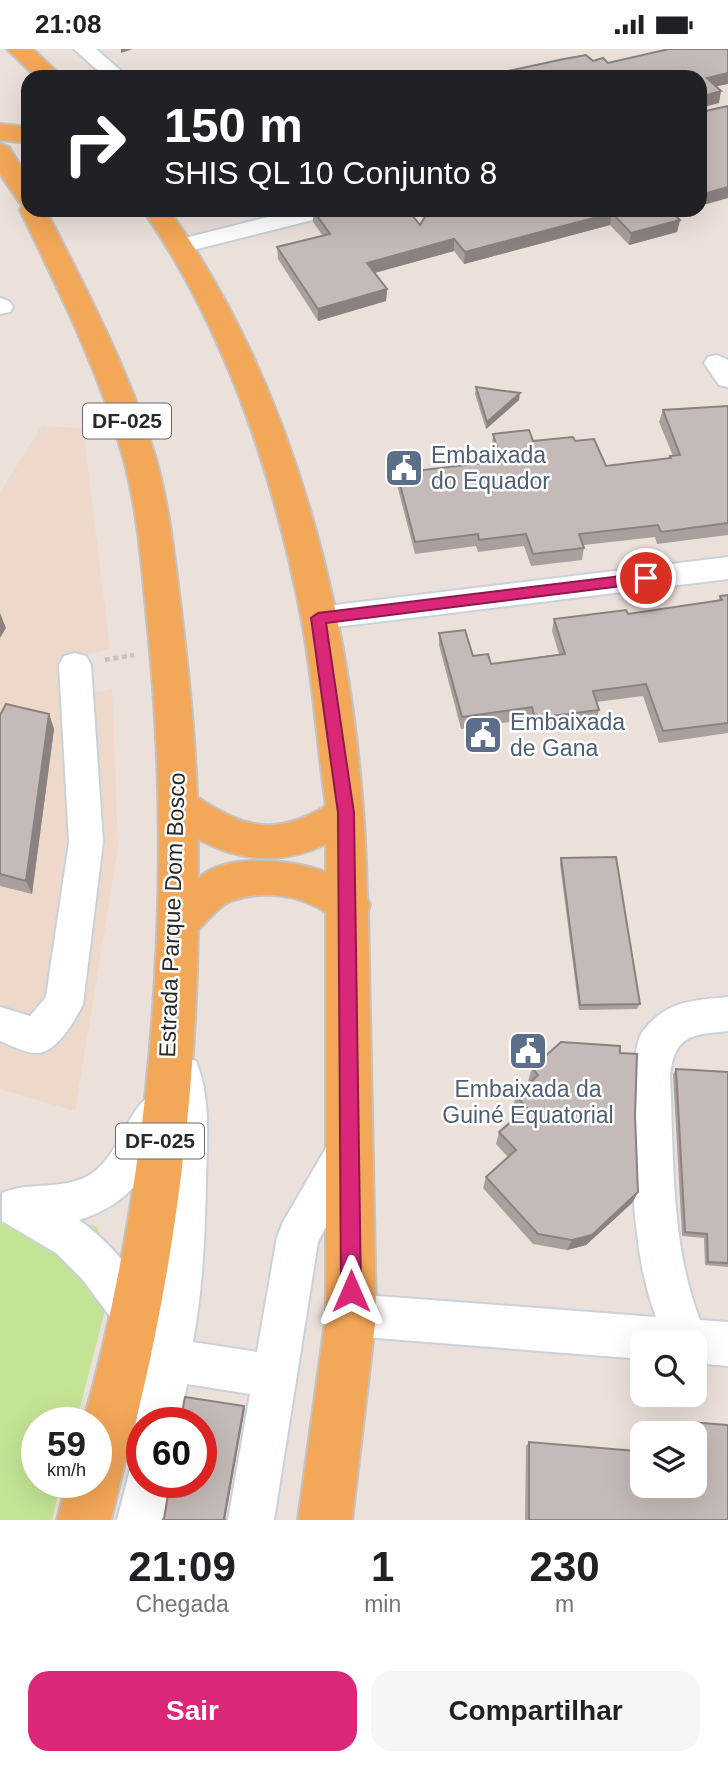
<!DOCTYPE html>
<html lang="pt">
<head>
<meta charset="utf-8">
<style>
	:root { --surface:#fff; --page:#f6f6f6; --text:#202124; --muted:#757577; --accent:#db2777 }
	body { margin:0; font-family:Helvetica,sans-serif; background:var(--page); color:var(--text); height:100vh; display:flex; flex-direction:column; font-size:26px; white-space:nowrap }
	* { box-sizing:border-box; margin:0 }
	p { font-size:23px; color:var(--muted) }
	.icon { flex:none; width:38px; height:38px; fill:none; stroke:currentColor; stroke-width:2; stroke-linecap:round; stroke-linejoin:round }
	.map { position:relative; height:1471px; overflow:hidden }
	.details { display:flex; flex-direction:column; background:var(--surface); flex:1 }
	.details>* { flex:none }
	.banner { position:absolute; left:21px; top:21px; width:686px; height:147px; border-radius:21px; box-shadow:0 7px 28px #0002; background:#202124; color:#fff; overflow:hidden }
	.buttons { position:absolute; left:630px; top:1281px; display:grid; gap:14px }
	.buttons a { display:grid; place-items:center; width:77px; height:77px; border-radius:14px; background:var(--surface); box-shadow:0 7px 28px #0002; font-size:35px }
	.speed { position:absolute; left:21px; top:1358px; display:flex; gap:14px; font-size:35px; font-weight:700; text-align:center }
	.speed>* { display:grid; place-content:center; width:91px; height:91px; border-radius:50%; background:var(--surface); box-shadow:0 7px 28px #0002; line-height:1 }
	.speed small { font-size:18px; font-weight:400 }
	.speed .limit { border:10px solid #d22; background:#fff; color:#111 }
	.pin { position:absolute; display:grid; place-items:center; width:60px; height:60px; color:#fff; margin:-30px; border:4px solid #fff; border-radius:50%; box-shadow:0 2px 7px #0007 }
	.me { position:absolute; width:77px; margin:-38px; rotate:0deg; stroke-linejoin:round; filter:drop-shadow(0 0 5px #0008) }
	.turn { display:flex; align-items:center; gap:24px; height:147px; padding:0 28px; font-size:32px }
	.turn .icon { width:91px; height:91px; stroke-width:2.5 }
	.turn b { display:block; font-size:49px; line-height:60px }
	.eta { display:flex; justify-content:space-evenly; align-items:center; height:119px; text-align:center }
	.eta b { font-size:42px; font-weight:600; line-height:49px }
	.button { display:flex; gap:14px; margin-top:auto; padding:14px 28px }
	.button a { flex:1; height:80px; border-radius:21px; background:var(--accent); color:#fff; font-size:28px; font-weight:600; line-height:80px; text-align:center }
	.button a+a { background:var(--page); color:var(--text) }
	.status { display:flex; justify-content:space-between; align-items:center; height:49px; padding:0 35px; background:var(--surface); direction:ltr }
	.status svg { height:19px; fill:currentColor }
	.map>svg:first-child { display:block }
	.education { fill:#eed8c9 }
	.green { fill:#c4e495 }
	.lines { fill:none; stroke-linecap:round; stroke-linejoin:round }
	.minor-casing { stroke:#c9d1db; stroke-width:4 }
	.major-casing { stroke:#c3c3c3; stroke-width:4 }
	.path { stroke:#c3c3c3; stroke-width:4.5; stroke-dasharray:5 3.5; stroke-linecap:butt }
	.minor { fill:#fff; fill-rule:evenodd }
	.major { fill:#f3a758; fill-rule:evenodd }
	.wall { fill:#a9a09d }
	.shaded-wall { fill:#898280 }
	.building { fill:#c4bab7; stroke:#898280; stroke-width:2 }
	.route { fill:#db2777; stroke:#8e194d; stroke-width:2 }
	.labels { text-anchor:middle; stroke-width:5; stroke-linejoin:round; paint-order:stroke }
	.shield { fill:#fff; stroke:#696969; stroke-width:2 }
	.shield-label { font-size:21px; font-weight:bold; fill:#292929 }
	.service-label { font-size:23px; fill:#4e5e75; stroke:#fff; text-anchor:start }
	.street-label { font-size:23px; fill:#292929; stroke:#fff }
</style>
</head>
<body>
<div class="status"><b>21:08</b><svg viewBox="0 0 49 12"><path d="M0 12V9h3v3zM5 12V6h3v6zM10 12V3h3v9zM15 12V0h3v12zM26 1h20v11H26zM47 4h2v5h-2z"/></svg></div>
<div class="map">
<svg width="728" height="1471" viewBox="0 0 728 1471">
	<rect width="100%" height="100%" fill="#ece0da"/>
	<path class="education" d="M42 377 83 379 110 600 87 605 91 644 112 640 118 799 75 1062 0 1040V443Z"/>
	<path class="green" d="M0 1149 97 1178 112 1234 76 1374H37V1433H61L52 1471H0Z"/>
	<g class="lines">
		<defs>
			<path id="minor" d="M74 0H96L128 28H105Z
				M296 161H336L332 166 181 204 173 202 169 197 173 192Z
				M0 249 9 252 13 258 10 263 0 265Z
				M717 306 728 311V338L719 336 704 314 708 308Z
				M728 508V530L319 580 308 577 304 569 308 561 319 558Z
				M75 604 86 607 91 616 103 793 83 955C76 970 57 1003 38 1004 27 1005 10 996 0 992V958L30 967 46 948 69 793 59 616 64 607Z
				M728 948V982C692 986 675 985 670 1026 674 1108 670 1194 700 1271L728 1273V1317L695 1314V1293H642V1310L351 1287 336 1281 330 1266 336 1251 351 1245 656 1268C646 1241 640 1213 637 1184 632 1151 625 1005 643 982 666 952 693 951 728 948Z
				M182 1007 196 1012C211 1048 207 1092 206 1130 205 1187 203 1237 193 1293L257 1303 277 1188 283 1173 334 1085 348 1079 362 1085 368 1099 318 1193 274 1471H228L250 1345 187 1335 180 1374H142V1388L136 1374 154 1271 150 1281 135 1287 120 1281 83 1231 56 1204 2 1172V1144C29 1132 65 1142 91 1125 122 1105 126 1055 158 1042L165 1045 163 1025 168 1012ZM168 1082 162 1228 156 1264C141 1229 110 1193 79 1171 131 1154 145 1128 168 1082Z
				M142 1412V1433H170L163 1471H117L131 1417Z"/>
			<path id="major" d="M7 0H33L62 28H36Z
				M0 75 28 78V94L0 91Z
				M0 95 9 98 28 129V161H46C87 242 130 323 156 410 169 456 174 504 180 552 188 617 195 683 197 748 244 779 275 788 326 757 317 694 313 629 301 567 273 424 226 282 143 161H169C307 356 363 614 367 849L370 856 368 862 376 1266 352 1471H298L326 1266V863C299 846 263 840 231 852 219 857 207 872 198 881 196 1015 182 1154 155 1286 143 1349 125 1410 111 1471H57L67 1433H96V1374H83C153 1125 174 838 148 581 142 524 139 465 123 408 99 322 59 242 20 161L22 157 0 125ZM198 790C241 813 282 816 326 795V823C292 811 228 803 198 829Z"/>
		</defs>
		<use href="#minor" class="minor-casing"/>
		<use href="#major" class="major-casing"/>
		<path class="path" d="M105 611 134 606"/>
		<use href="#minor" class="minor"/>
		<use href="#major" class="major"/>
	</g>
	<path class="wall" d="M313 161 420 176 429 161 674 165 680 171 677 183 629 196 610 176 464 215 454 202 374 224 387 240 386 252 318 272 278 210 277 198 323 187 313 173Z
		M476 338 519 351 486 380 475 345Z
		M728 357V486L657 495 655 488 584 496V499L582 511 531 517 524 497 478 503 476 497 415 505 397 436V424L496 413 492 398 493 385 533 392H575L606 417 670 410V407H673L659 373 663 361Z
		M728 546V684L659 694 643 647 596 653 599 661 596 672 533 680 530 670 461 680 439 596V584L473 607 491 615 559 605 552 582 554 570 628 565 718 552 720 547Z
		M49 665 54 680 32 845 0 837V666Z
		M561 809 640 955 637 960 579 961 560 815Z
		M620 1004 635 1067 638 1143 632 1154 586 1196 567 1201 533 1195 483 1139 486 1128 508 1108 496 1095 499 1083 518 1066 512 1060 516 1047 530 1034 528 1032 532 1019Z
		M676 1020 728 1023V1218L705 1216 704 1189 682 1187 673 1025Z
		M689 1373 728 1376V1471H525L526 1397 529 1393 636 1402 638 1442H682V1437H695V1384H682V1378Z"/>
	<path class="shaded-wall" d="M121 0H133L121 4Z
		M728 24V35L704 40 707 29Z
		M721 42 719 54 700 59V48Z
		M728 138V149L700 157V146Z
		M664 161H686L663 168Z
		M612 164 610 176 464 215 465 203Z
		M680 171 677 183 629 196 631 184Z
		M454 190V202L367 226V214Z
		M387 240 386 252 318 272V260Z
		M520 344 519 351 486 380 487 373Z
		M0 564 6 579 0 589Z
		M49 665 54 680 32 845 26 832Z
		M638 1143 632 1154 586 1196 567 1201 572 1191Z
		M244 1357 245 1359 225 1471 224 1469Z"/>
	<path class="building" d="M669 0H728V24L707 29 721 42 700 48 701 63 728 57V138L700 146V28H496L494 25 564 10 586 6 593 12 603 9 608 14Z
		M313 161H408L420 176 429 161H670L680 171 631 184 612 164 465 203 454 190 367 214 387 240 318 260 277 198 330 185Z
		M476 338 520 344 487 373Z
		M728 357V474L661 483 658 476 579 485 584 499 533 505 526 485 479 491 478 485 415 493 397 424 501 412 493 385 529 381 533 392 573 388 575 392 594 390 606 417 671 409 670 407 680 406 663 361Z
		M728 546V674L663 682 646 635 593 642 599 661 535 669 532 658 462 668 439 584 465 581 473 607 488 605 491 615 565 605 554 570 626 561 628 565 722 551 720 547Z
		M6 655 49 665 26 832 0 825V666Z
		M616 808 640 955 580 956 561 809Z
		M561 993 620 997V1004L637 1005 635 1067 638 1143 592 1186 572 1191 538 1185 486 1128 516 1101 499 1083 527 1059 516 1047 538 1026 532 1019Z
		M676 1020 728 1023V1214L708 1213 707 1185 685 1183Z
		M185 1348 244 1357 224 1469 225 1471H162L164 1470 170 1433H201V1374H180Z
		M689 1373 728 1376V1471H529V1393L636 1402 638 1442 689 1443V1437H695V1384H689Z"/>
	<path class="route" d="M646 524 653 529 646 534 326 574 354 764 361 1242 358 1249 351 1252 344 1249 341 1242 338 764 311 569 318 564Z"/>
	<defs>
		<symbol id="civic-square" viewBox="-11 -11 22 22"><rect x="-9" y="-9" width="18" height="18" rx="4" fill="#5c6f8a" stroke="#fff"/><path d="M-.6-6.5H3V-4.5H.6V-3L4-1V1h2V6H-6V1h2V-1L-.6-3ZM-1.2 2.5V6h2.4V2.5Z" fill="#fff"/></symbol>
	</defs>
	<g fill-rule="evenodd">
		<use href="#civic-square" x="382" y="397" width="44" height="44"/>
		<use href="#civic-square" x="461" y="664" width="44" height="44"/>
		<use href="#civic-square" x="506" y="980" width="44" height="44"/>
	</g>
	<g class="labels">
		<g class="shield">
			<rect x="83" y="354.5" width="88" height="35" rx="5"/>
			<rect x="116" y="1074.5" width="88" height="35" rx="5"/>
		</g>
		<g class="shield-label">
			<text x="127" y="379">DF-025</text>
			<text x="160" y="1099">DF-025</text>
		</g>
		<g class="service-label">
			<text x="431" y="414">Embaixada<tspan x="431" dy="26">do Equador</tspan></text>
			<text x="510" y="681">Embaixada<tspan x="510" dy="26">de Gana</tspan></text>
			<text x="528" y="1048" text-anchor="middle">Embaixada da<tspan x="528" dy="26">Guiné Equatorial</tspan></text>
		</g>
		<g class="street-label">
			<text transform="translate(172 866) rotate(-88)" y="8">Estrada Parque Dom Bosco</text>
		</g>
	</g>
</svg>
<div class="buttons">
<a><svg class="icon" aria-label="search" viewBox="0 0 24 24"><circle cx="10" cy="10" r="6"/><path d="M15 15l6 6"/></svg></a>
<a><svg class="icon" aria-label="layers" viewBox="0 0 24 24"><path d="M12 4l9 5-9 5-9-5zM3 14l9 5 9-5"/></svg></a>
</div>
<div class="speed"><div>59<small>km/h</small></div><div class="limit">60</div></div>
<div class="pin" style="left:646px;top:529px;background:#d93025"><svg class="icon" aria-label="arrive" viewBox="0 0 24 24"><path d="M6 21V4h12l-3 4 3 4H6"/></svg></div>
<svg class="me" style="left:351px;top:1242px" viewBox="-20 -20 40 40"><path d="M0-17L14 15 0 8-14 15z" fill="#db2777" stroke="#fff" stroke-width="4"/></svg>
<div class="banner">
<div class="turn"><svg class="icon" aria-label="right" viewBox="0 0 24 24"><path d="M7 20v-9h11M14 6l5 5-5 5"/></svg><div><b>150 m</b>SHIS QL 10 Conjunto 8</div></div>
</div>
</div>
<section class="details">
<div class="eta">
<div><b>21:09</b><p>Chegada</p></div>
<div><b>1</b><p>min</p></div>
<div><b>230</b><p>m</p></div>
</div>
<div class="button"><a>Sair</a><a>Compartilhar</a></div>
</section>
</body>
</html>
